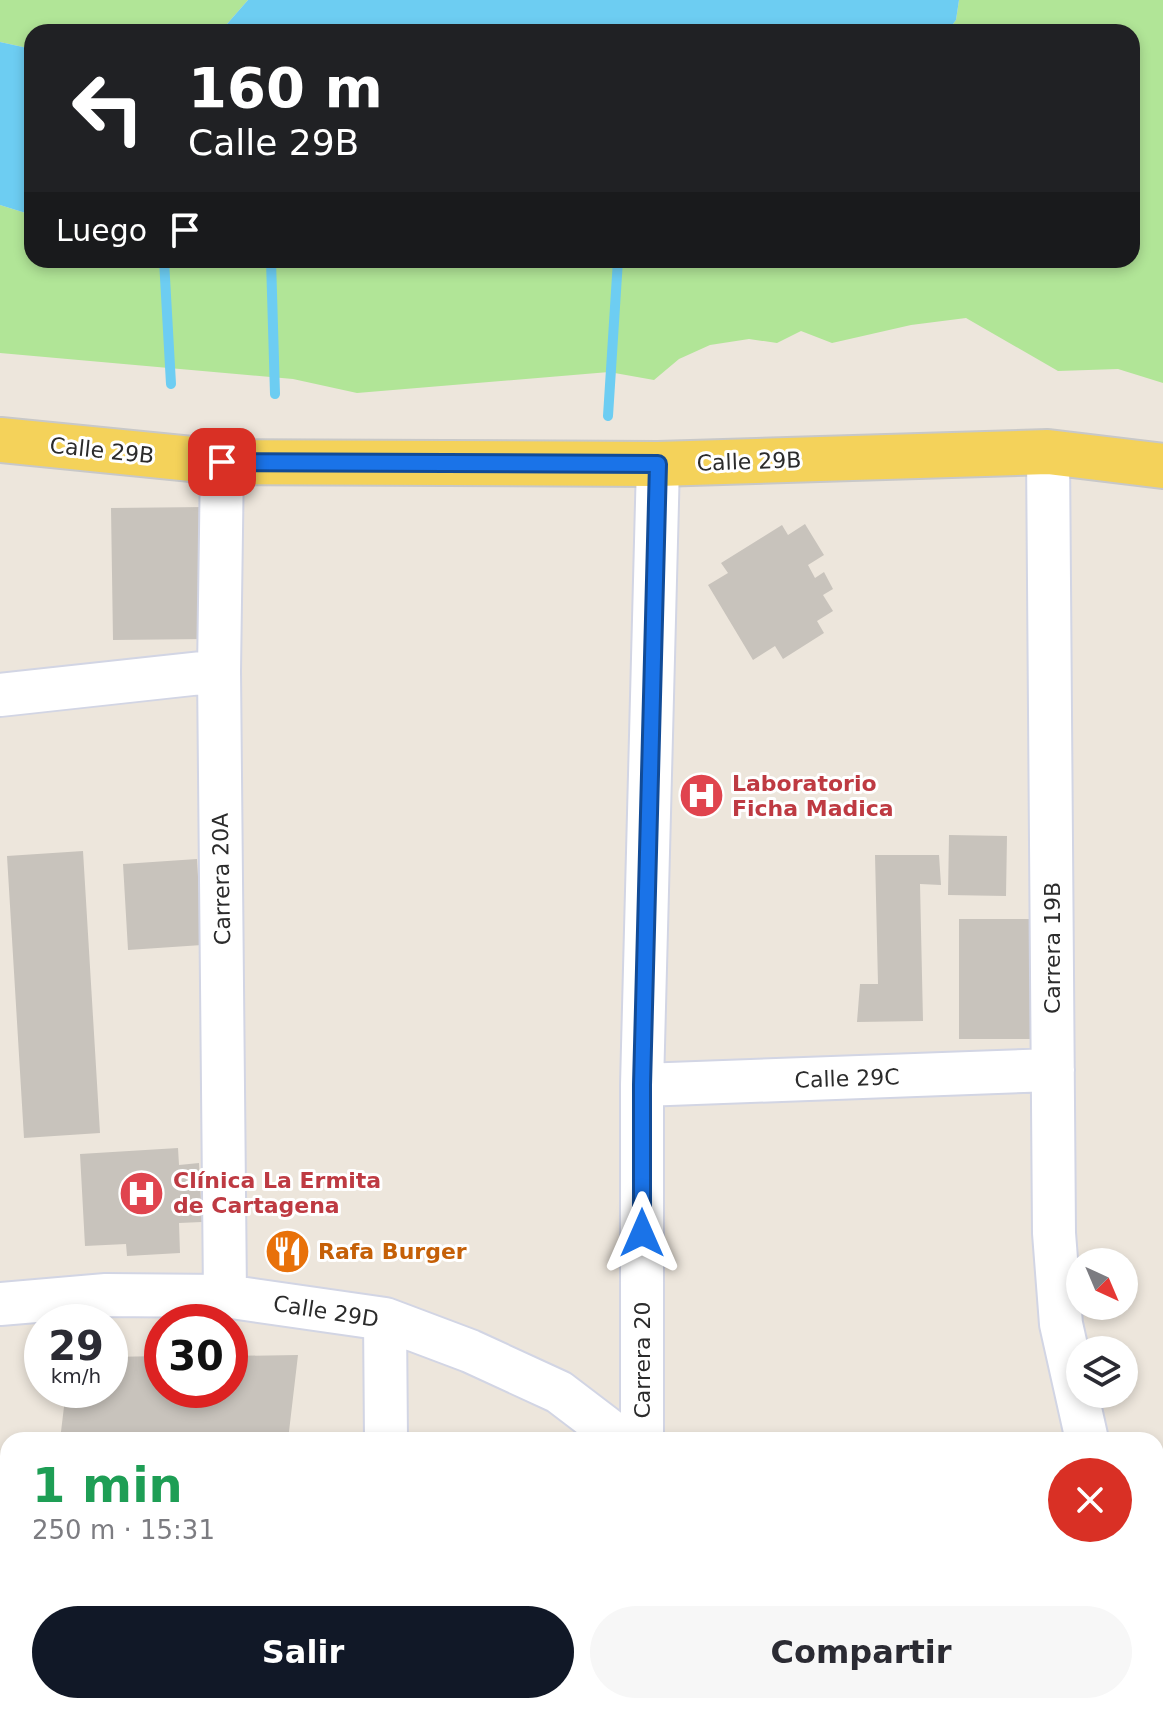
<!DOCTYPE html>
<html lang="es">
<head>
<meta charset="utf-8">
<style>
	:root { --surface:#fff; --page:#f7f7f7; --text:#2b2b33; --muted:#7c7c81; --accent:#111827 }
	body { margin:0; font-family:"DejaVu Sans",sans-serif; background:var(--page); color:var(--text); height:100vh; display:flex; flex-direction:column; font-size:30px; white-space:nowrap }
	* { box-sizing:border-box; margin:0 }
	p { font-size:26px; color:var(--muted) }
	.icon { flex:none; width:44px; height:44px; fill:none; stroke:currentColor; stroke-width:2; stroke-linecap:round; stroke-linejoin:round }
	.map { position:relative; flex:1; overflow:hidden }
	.drawer { position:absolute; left:0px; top:1432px; width:1164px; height:282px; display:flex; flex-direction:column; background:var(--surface); border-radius:24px 24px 0 0; box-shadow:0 4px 12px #0003 }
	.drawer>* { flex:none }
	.guide { position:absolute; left:24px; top:24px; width:1116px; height:244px; border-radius:24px; box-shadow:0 4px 12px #0003; background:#202124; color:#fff; overflow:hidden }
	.needle { width:52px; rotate:136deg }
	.buttons { position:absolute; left:1066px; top:1248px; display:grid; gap:16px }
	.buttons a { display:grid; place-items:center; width:72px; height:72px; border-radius:50%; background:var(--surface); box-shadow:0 4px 12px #0003; font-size:40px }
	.speed { position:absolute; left:24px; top:1304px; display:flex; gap:16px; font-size:40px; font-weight:700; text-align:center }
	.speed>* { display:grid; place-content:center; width:104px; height:104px; border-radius:50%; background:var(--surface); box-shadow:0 4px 12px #0003; line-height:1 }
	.speed small { font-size:20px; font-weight:400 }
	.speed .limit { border:12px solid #d22; background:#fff; color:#111 }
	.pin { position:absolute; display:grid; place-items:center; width:68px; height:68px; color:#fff; margin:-34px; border-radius:16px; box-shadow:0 4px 12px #0006 }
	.me { position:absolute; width:88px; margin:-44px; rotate:0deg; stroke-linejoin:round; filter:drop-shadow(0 0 6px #0008) }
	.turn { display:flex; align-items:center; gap:28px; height:168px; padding:0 32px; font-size:36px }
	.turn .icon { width:104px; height:104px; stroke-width:2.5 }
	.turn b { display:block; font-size:56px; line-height:68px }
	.then { display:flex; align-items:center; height:76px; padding:0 32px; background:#0003; gap:16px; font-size:30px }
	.round { display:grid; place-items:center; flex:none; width:84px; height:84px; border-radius:42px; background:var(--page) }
	.summary { display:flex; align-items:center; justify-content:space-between; height:136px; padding:0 32px }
	h1 { font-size:48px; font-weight:600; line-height:60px; color:#1e9e55 }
	.button { display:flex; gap:16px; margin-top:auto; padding:16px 32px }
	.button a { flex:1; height:92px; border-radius:48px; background:var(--accent); color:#fff; font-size:32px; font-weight:600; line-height:92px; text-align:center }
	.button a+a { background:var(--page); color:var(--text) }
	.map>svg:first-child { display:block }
	.green { fill:#b1e597 }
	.water { fill:#6dcdf2 }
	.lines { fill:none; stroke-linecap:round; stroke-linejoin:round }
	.stream { stroke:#6dcdf2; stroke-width:10 }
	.building { fill:#c8c3bc }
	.minor-casing { stroke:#d2d5e4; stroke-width:46 }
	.major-casing { stroke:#c8c8c8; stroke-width:48 }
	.minor { stroke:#fff; stroke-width:42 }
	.major { stroke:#f4d25a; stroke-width:44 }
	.route-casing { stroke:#114b97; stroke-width:20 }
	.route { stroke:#1a73e8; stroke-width:14 }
	.labels { text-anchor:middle; stroke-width:6; stroke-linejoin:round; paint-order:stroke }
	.street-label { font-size:22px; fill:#2b2b2b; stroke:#fff }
	.health-label { font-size:22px; font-weight:bold; fill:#be3a42; stroke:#fff; text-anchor:start }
	.food-label { font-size:22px; font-weight:bold; fill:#c56008; stroke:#fff; text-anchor:start }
</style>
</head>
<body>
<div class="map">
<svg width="1163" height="1713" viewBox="0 0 1163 1713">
	<rect width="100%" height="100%" fill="#ede6dc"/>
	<path class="green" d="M0 0H248L220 32H32V49L0 42Z
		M959 0H1163V383L1118 369 1058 371 966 318 911 325 832 343 801 331 777 343 749 339 710 345 679 359 654 380 609 372 357 393 293 379 0 353V205L32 215V260H1132V32H947L956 20Z"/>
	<path class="water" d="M248 0H959L956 20 947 32H220Z
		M0 42 32 49V215L0 205Z"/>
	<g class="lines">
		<path class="stream" d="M164 260 171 384
			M271 260 275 394
			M608 416 618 260"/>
	</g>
	<path class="building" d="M205 507 207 639 113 640 111 508Z
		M805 524 824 555 808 565 815 578 824 572 833 589 823 595 833 611 817 621 824 633 783 659 775 646 753 660 708 585 728 573 721 563 782 525 788 535Z
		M949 835 1007 836 1006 896 948 895Z
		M83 851 100 1133 24 1138 7 856Z
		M875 855H939L941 885 920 884 923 1021 857 1022 860 984H878Z
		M197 859 202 945 128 950 123 864Z
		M959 919H1036L1035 1039H959Z
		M178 1148 179 1165 199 1163 202 1222 179 1223 180 1253 127 1256 126 1244 85 1246 80 1154Z
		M298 1355 288 1440H60L66 1390H110V1357L162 1356V1390H230V1356Z
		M8 1486V1706H139L140 1713H0V1489Z"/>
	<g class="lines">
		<defs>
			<path id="minor" d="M1048 452 1054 1233 1061 1324 1087 1440
				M222 462 219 671 225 1296
				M0 695 219 671
				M642 1085 1053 1070
				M0 1304 106 1295 225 1296 385 1319 470 1351 559 1392 622 1440
				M385 1319 386 1440
				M642 1440V1085L658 464
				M1156 1648 1163 1667
				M388 1706V1713
				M917 1706 924 1713
				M701 1713 732 1706"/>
			<path id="major" d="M0 440 222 462 658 464 1048 452 1163 466"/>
		</defs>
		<use href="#minor" class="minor-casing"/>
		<use href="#major" class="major-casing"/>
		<use href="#minor" class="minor"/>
		<use href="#major" class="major"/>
	</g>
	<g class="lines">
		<defs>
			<path id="route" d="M222 462 658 464 642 1085V1233"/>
		</defs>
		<use href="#route" class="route-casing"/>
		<use href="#route" class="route"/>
	</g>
	<defs>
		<symbol id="hospital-disc" viewBox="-11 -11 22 22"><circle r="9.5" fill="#e0444e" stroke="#fff"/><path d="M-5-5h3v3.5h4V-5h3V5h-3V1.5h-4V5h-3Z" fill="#fff"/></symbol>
		<symbol id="restaurant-disc" viewBox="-11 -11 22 22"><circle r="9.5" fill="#e8710a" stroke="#fff"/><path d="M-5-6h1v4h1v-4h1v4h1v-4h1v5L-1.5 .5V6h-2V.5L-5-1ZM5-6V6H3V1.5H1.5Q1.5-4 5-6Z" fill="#fff"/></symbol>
	</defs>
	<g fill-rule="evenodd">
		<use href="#hospital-disc" x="676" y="770" width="51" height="51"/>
		<use href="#hospital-disc" x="116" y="1168" width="51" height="51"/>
		<use href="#restaurant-disc" x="262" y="1226" width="51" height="51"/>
	</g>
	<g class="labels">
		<g class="street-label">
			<text transform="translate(102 450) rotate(6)" y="8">Calle 29B</text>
			<text transform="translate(749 461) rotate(-2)" y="8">Calle 29B</text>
			<text transform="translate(221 879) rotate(-91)" y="8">Carrera 20A</text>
			<text transform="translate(1052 948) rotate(-90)" y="8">Carrera 19B</text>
			<text transform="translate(847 1078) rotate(-2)" y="8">Calle 29C</text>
			<text transform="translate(326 1311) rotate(9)" y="8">Calle 29D</text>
			<text transform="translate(642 1360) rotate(-90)" y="8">Carrera 20</text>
		</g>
		<g class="health-label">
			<text x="732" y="791">Laboratorio<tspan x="732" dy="25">Ficha Madica</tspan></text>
			<text x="173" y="1188">Clínica La Ermita<tspan x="173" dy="25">de Cartagena</tspan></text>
		</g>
		<g class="food-label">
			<text x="318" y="1259">Rafa Burger</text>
		</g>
	</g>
</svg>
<div class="buttons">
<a><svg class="needle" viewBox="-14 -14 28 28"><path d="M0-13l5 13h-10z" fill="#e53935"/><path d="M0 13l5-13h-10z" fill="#7c7c81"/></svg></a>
<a><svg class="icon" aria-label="layers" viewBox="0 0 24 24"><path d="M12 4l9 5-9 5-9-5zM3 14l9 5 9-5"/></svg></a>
</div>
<div class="speed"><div>29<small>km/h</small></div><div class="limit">30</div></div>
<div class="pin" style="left:222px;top:462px;background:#d93025"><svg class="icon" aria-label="arrive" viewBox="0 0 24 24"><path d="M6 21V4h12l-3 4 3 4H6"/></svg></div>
<svg class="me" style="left:642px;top:1233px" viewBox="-20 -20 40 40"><path d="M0-17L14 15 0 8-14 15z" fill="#1a73e8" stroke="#fff" stroke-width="4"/></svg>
<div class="guide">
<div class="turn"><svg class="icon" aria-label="left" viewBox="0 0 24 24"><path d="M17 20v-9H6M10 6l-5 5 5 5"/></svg><div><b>160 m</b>Calle 29B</div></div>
<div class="then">Luego<svg class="icon" aria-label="arrive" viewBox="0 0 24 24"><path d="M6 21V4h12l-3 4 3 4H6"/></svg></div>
</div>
<section class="drawer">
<div class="summary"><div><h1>1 min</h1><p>250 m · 15:31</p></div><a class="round" style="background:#d93025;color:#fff"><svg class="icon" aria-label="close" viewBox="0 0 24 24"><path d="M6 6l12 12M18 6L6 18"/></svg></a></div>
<div class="button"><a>Salir</a><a>Compartir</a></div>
</section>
</div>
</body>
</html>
